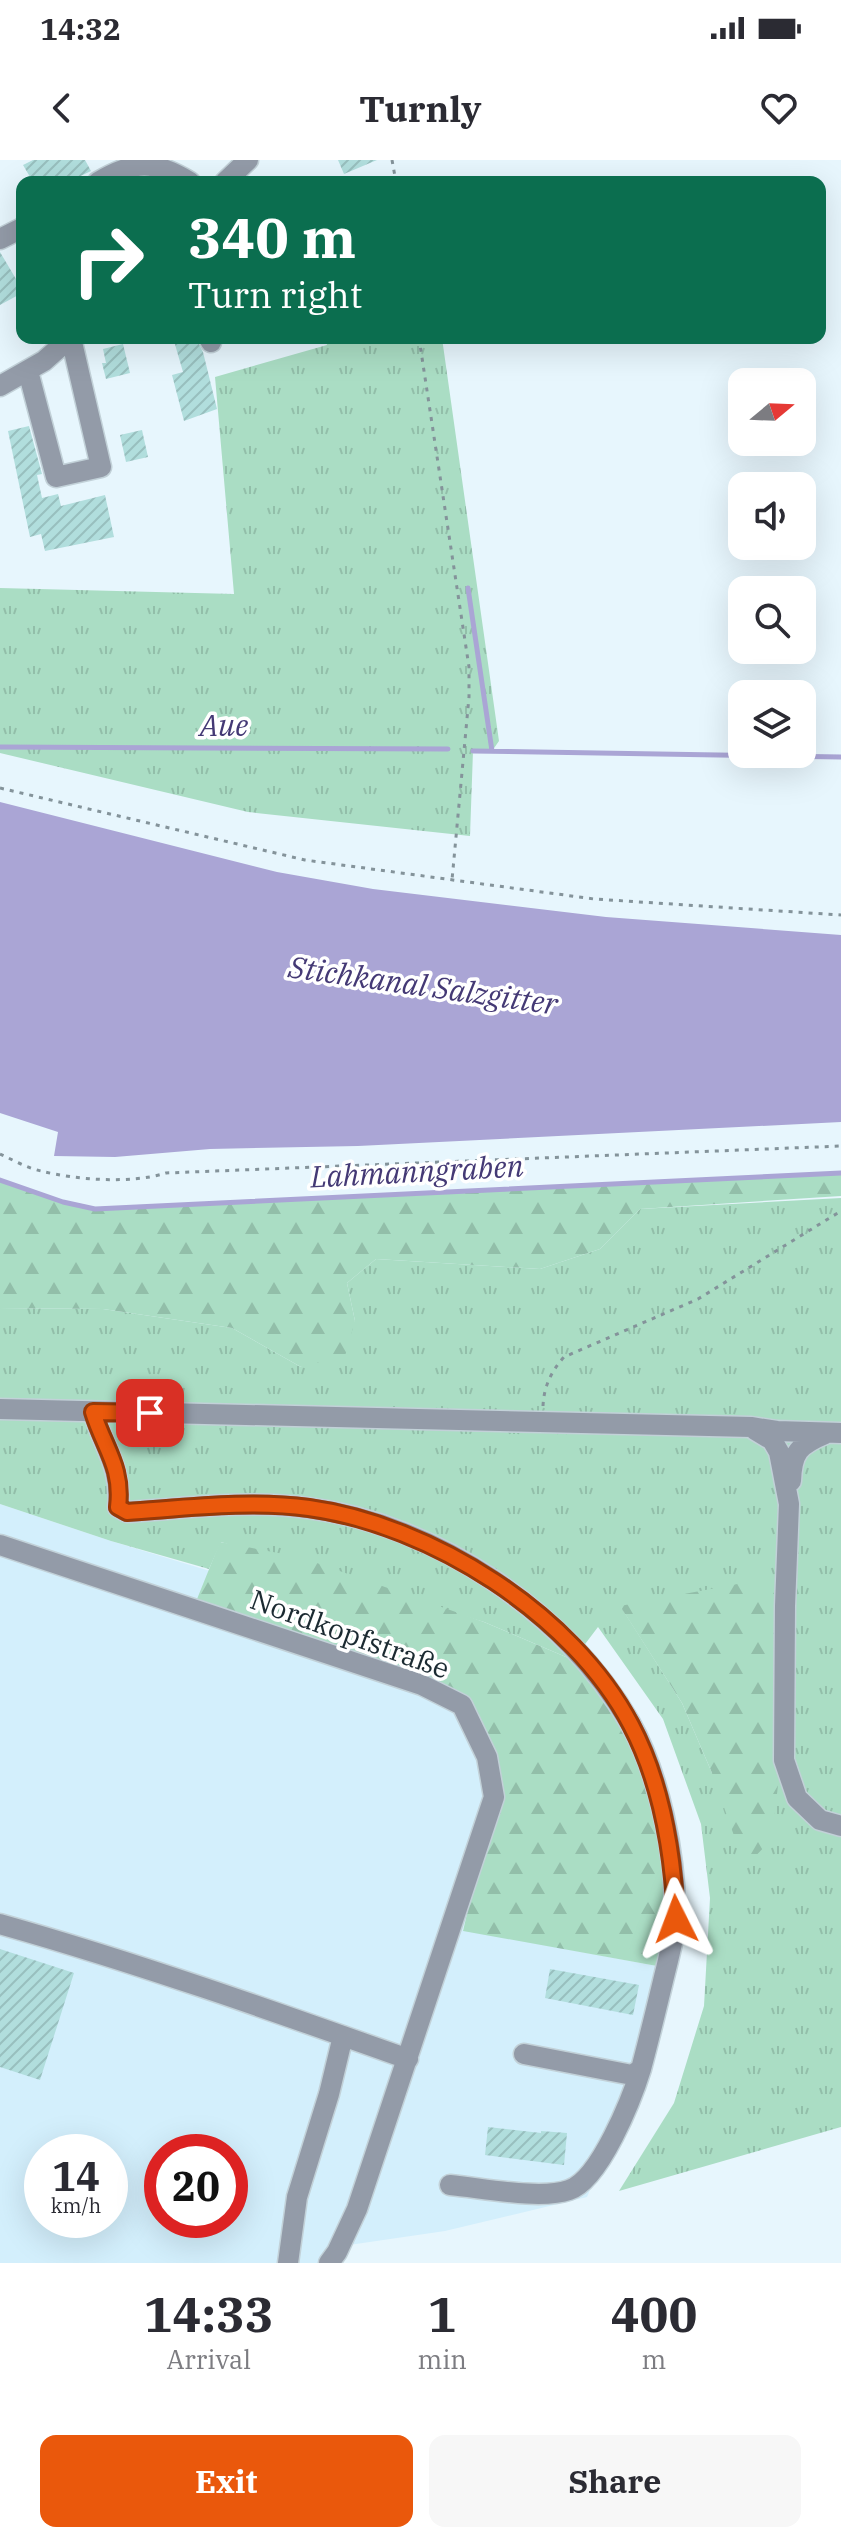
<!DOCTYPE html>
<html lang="en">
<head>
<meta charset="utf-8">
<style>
	:root { --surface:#fff; --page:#f7f7f7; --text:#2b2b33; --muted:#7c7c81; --accent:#ea580c }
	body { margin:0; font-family:"IBM Plex Serif",serif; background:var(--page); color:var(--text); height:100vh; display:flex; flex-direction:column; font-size:30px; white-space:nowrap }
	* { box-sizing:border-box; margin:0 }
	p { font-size:26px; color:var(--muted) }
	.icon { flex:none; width:44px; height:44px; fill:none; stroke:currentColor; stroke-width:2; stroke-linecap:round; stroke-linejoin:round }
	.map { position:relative; height:2103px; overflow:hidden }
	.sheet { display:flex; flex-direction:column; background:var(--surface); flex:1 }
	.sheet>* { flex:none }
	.top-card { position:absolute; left:16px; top:16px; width:810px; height:168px; border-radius:16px; box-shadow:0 8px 32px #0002; background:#0b6e4f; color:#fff; overflow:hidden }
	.needle { width:52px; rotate:71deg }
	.buttons { position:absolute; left:728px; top:208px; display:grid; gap:16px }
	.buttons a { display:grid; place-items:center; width:88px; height:88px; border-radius:16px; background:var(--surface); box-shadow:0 8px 32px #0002; font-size:40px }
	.speed { position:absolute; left:24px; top:1974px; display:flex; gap:16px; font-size:40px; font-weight:700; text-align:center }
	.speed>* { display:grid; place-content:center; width:104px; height:104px; border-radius:50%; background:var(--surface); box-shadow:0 8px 32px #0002; line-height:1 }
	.speed small { font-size:20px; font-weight:400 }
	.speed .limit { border:12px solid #d22; background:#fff; color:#111 }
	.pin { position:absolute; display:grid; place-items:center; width:68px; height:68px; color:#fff; margin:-34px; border-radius:16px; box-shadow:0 4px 12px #0006 }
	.me { position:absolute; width:88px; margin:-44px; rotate:357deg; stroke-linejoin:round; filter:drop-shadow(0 0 6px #0008) }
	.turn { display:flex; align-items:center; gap:28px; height:168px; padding:0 40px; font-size:36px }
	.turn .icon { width:104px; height:104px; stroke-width:2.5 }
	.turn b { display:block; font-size:56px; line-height:68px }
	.eta { display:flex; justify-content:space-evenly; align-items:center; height:136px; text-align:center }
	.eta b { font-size:48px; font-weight:700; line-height:56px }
	.button { display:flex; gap:16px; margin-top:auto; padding:16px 40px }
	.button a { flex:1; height:92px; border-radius:16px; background:var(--accent); color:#fff; font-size:32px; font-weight:700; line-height:92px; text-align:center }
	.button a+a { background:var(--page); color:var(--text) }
	.status { display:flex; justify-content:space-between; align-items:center; height:56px; padding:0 40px; background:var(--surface); direction:ltr }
	.status svg { height:22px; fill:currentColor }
	header { display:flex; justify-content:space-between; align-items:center; height:104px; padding:0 40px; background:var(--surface); font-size:36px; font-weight:700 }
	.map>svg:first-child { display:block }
	.built { fill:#d3effc; fill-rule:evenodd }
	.grass { fill:url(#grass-tufts); fill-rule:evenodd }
	.forest { fill:url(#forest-firs) }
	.water { fill:#aaa5d5 }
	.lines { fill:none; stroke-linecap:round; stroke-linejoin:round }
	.stream { stroke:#aaa5d5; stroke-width:5 }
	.building { fill:url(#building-hatch) }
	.minor-casing { stroke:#c2d1d8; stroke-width:23 }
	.path { stroke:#84939a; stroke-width:3; stroke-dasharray:4 6; stroke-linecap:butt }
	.minor { stroke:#939ba8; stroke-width:20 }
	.route-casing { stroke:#983908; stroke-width:20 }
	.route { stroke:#ea580c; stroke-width:14 }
	.labels { text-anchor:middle; stroke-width:7; stroke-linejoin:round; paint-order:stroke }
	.street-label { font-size:28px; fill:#1b2a31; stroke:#fff }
	.water-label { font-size:30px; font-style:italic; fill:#443975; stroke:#fff }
</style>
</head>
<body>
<div class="status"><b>14:32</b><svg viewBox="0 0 49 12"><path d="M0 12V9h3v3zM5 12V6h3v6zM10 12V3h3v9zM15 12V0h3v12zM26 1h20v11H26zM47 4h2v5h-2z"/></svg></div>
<header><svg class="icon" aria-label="back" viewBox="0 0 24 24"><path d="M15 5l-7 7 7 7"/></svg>Turnly<svg class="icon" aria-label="heart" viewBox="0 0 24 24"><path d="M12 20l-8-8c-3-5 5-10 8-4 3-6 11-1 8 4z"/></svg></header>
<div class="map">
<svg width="841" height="2103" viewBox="0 0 841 2103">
	<defs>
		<pattern id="grass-tufts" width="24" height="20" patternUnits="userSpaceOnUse" patternTransform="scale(2)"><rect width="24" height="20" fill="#aaddc4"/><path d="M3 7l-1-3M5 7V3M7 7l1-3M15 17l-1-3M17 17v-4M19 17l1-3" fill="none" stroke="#92bea9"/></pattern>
		<pattern id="forest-firs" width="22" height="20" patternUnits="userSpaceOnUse" patternTransform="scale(2)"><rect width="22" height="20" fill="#aaddc4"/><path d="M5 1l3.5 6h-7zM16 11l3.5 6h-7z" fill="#92bea9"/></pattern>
		<pattern id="building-hatch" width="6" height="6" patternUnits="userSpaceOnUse" patternTransform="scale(2)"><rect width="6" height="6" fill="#b1dedd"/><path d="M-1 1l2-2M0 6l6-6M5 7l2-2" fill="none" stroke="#98bfbe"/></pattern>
	</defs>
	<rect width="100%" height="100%" fill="#e7f6fd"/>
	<path class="built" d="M0 1344 111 1381 493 1497 523 1553 463 1770 657 1806 641 1909 587 2037 445 2071 349 2085 338 2103H0ZM42 1992H110V2060H42ZM162 1992H230V2060H162Z"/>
	<path class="grass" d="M325 178H442L499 581 492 591H473L470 676 248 652 0 593V428L234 434 215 217 327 185Z
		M841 1038V1967L619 2031 674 1943 704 1846 710 1738 701 1664 663 1559 598 1467 573 1500 484 1462 221 1382 209 1409 111 1381 0 1344V1148L103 1149 232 1168 301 1207 355 1161 347 1123 376 1099 540 1109 600 1089 640 1049ZM785 1416 712 1613 682 1543 621 1447Z"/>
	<path class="forest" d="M841 1013V1036L640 1049 600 1089 540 1109 376 1099 347 1123 355 1161 345 1196 301 1207 232 1168 103 1149 0 1148V1020L63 1042 95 1049Z
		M220 1382 300 1397 484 1462 573 1500 622 1566 643 1615 657 1667 666 1737 657 1806 463 1771 494 1637 462 1545 193 1449Z
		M785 1415 781 1598 772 1679 745 1707 712 1613 682 1543 620 1446Z"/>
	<path class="water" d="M0 642 277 712 373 729 606 757 841 775V962L358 986 210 989 115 997 54 996 58 972 0 953Z"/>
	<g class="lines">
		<path class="stream" d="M468 428 492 591
			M0 587 448 589
			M473 591 841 597
			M0 1020 63 1042 95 1049 841 1013"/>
	</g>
	<path class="building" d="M33 0H85L91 11 68 22H33L23 5Z
		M338 0H377L344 14Z
		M0 92 16 119 22 117V133L0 145Z
		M185 178H196L203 192 217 249 184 261 172 215 183 212 174 181Z
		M123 184 130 213 106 219 102 203H106L103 189Z
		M29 266 42 314 37 315 42 338 58 334 61 346 105 335 114 377 45 391 41 374 30 377 8 271Z
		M142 270 148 297 126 302 120 275Z
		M0 1789 74 1813 40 1920 0 1907Z
		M550 1809 639 1825 633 1855 545 1838Z
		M488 1967 541 1973V1971L567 1973 564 2005 485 1995Z"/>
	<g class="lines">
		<defs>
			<path id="minor" d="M98 22C135 0 154 0 190 22
				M225 22 248 0
				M0 79 22 68
				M209 178 211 182
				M28 211 56 317 101 307 71 178
				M0 226 44 201 70 178
				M0 1249 751 1267 777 1271 841 1273
				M93 1252C104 1288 122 1307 118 1347L127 1352C186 1348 249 1340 308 1348 435 1364 566 1452 630 1563 659 1614 676 1697 675 1755 675 1777 668 1800 663 1821 656 1850 649 1879 641 1909L632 1915 524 1894
				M755 1270 772 1280 779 1292 789 1344 785 1446 784 1600 797 1638 820 1660 841 1666
				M791 1321C792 1292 799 1285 825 1274
				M0 1385 422 1525 462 1545 487 1597 494 1637 357 2049 337 2092 329 2103
				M0 1764C138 1803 273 1851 408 1899
				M450 2025C483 2028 540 2040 569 2030 600 2020 632 1938 641 1909
				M288 2103 297 2037 329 1934 343 1876"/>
		</defs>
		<use href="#minor" class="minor-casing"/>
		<path class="path" d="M392 0 396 22
			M419 178 469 507V537L452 720
			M0 628 305 700 594 739 841 755
			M0 994C13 1000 27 1008 41 1011 76 1020 132 1024 166 1013L841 986
			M543 1246C544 1226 551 1212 564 1197L698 1139 841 1051"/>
		<use href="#minor" class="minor"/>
	</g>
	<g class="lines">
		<defs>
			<path id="route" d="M150 1253 93 1252C104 1288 123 1307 118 1347L127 1352C186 1348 250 1340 309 1348 431 1365 573 1454 631 1565 662 1624 673 1693 676 1759"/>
		</defs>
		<use href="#route" class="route-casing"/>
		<use href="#route" class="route"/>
	</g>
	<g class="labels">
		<g class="street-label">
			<text transform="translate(350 1474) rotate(20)" y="10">Nordkopfstraße</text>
		</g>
		<g class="water-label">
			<text x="224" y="576">Aue</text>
			<text transform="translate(423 826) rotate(8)" y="10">Stichkanal Salzgitter</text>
			<text transform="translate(417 1012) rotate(-3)" y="10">Lahmanngraben</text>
		</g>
	</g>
</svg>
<div class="buttons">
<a><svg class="needle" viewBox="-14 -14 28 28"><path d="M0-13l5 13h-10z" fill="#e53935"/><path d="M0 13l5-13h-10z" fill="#7c7c81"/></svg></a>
<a><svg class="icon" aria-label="sound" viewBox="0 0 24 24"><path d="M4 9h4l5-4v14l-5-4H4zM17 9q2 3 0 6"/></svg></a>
<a><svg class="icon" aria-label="search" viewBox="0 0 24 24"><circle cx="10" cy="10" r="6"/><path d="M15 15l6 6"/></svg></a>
<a><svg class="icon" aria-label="layers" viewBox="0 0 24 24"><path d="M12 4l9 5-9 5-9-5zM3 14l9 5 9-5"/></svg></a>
</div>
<div class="speed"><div>14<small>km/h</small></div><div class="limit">20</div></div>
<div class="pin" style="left:150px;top:1253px;background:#d93025"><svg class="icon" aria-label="arrive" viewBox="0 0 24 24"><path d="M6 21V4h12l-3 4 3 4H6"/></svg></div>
<svg class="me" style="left:676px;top:1759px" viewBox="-20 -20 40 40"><path d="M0-17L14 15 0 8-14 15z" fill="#ea580c" stroke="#fff" stroke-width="4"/></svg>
<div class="top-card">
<div class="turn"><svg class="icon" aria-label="right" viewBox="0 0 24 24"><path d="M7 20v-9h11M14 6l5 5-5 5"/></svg><div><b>340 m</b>Turn right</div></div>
</div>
</div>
<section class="sheet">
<div class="eta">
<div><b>14:33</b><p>Arrival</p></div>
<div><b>1</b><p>min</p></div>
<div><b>400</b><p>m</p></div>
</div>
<div class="button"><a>Exit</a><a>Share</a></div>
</section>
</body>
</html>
